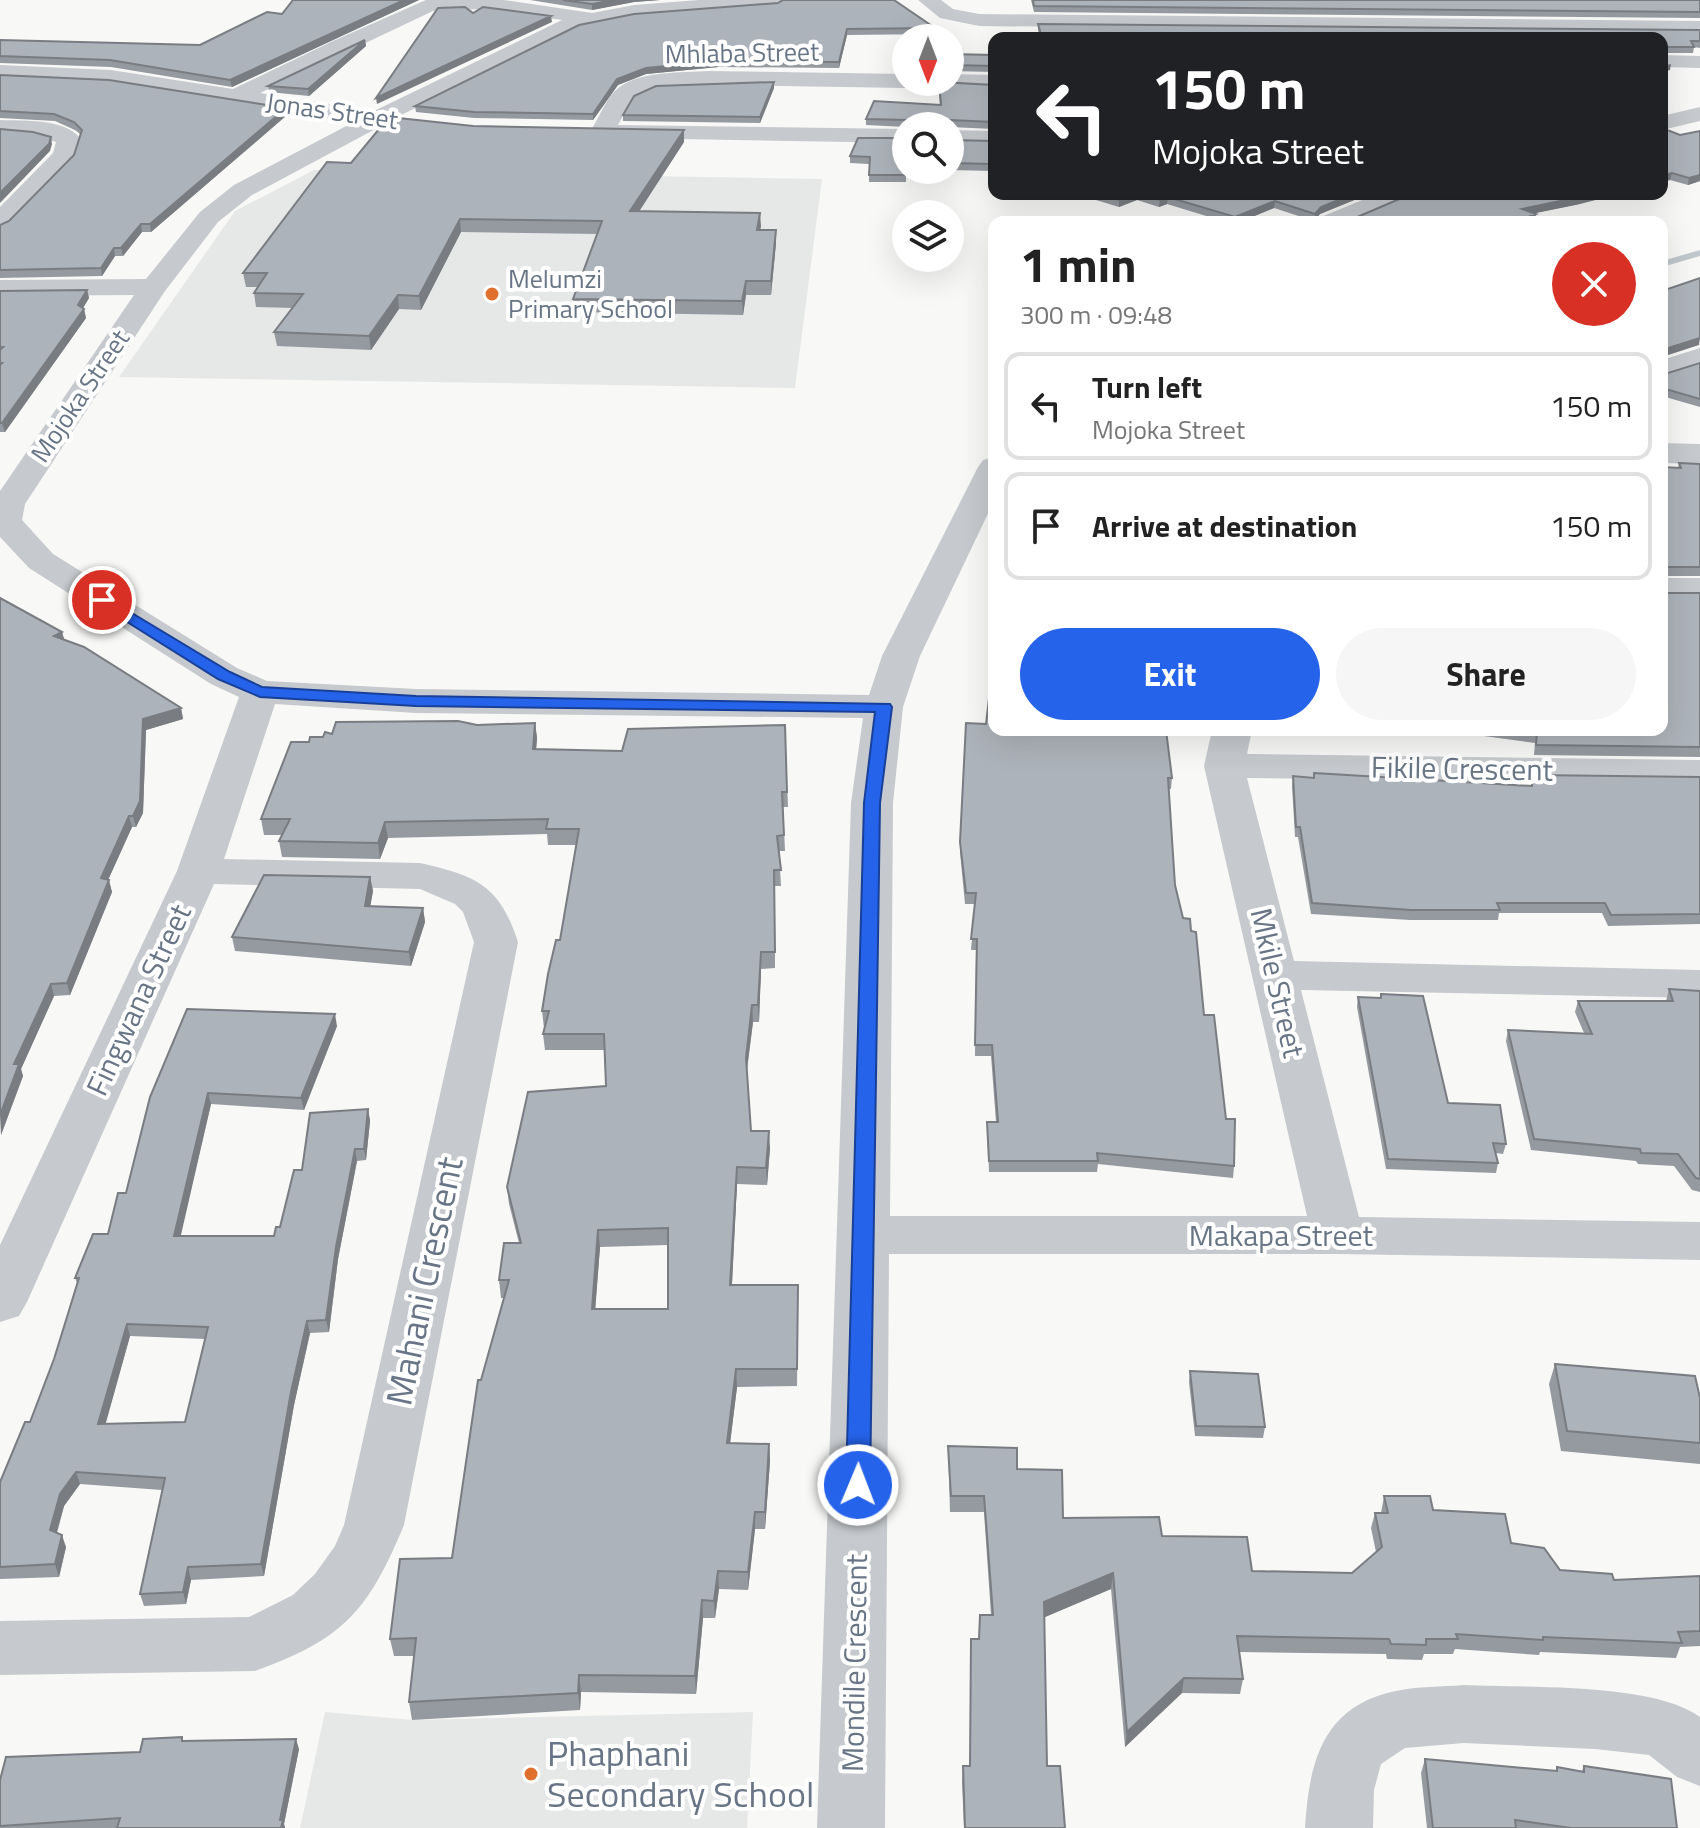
<!DOCTYPE html>
<html lang="en">
<head>
<meta charset="utf-8">
<style>
	:root { --surface:#fff; --page:#f6f6f6; --text:#222; --muted:#767676; --line:#e0e0e0; --accent:#2563eb }
	body { margin:0; font-family:"Titillium Web",sans-serif; background:var(--page); color:var(--text); height:100vh; display:flex; flex-direction:column; font-size:30px; white-space:nowrap }
	* { box-sizing:border-box; margin:0 }
	p { font-size:26px; color:var(--muted) }
	.icon { flex:none; width:44px; height:44px; fill:none; stroke:currentColor; stroke-width:2; stroke-linecap:round; stroke-linejoin:round }
	.map { position:relative; flex:1; overflow:hidden }
	.panel { position:absolute; left:988px; top:216px; width:680px; height:520px; display:flex; flex-direction:column; background:var(--surface); border-radius:16px; box-shadow:0 8px 32px #0002 }
	.panel>* { flex:none }
	.hud { position:absolute; left:988px; top:32px; width:680px; height:168px; border-radius:16px; box-shadow:0 8px 32px #0002; background:#202124; color:#fff; overflow:hidden }
	.needle { width:52px; rotate:180deg }
	.buttons { position:absolute; left:892px; top:24px; display:grid; gap:16px }
	.buttons a { display:grid; place-items:center; width:72px; height:72px; border-radius:50%; background:var(--surface); box-shadow:0 8px 32px #0002; font-size:40px }
	.pin { position:absolute; display:grid; place-items:center; width:68px; height:68px; color:#fff; margin:-34px; border:4px solid #fff; border-radius:50%; box-shadow:0 2px 8px #0007 }
	.me { position:absolute; width:88px; margin:-44px; rotate:1deg; stroke-linejoin:round; filter:drop-shadow(0 0 6px #0008) }
	.turn { display:flex; align-items:center; gap:28px; height:168px; padding:0 32px; font-size:36px }
	.turn .icon { width:104px; height:104px; stroke-width:2.5 }
	.turn b { display:block; font-size:56px; line-height:68px }
	.round { display:grid; place-items:center; flex:none; width:84px; height:84px; border-radius:42px; background:var(--page) }
	.overview { display:flex; align-items:center; justify-content:space-between; height:136px; padding:0 32px }
	h1 { font-size:48px; font-weight:700; line-height:60px }
	.action { display:flex; gap:16px; margin-top:auto; padding:16px 32px }
	.action a { flex:1; height:92px; border-radius:48px; background:var(--accent); color:#fff; font-size:32px; font-weight:700; line-height:92px; text-align:center }
	.action a+a { background:var(--page); color:var(--text) }
	ul { padding:0; list-style:none }
	li { display:flex; align-items:center; gap:24px; height:108px; margin:0 16px 12px; padding:0 16px; border:4px solid var(--line); border-radius:16px }
	li div { flex:1 }
	li b { display:block; font-size:30px }
	li em { font-style:normal }
	.map>svg:first-child { display:block }
	.built { fill:#e6e7e7 }
	.lines { fill:none; stroke-linecap:round; stroke-linejoin:round }
	.stream { fill:#c0c8cd; fill-rule:evenodd }
	.street { fill:#c6c9cd; fill-rule:evenodd }
	.wall { fill:#959aa0; fill-rule:evenodd }
	.shaded-wall { fill:#797d82 }
	.building { fill:#adb3ba; stroke:#797d82; stroke-width:2; fill-rule:evenodd }
	.route { fill:#2563eb; stroke:#184099; stroke-width:2 }
	.poi-dot { fill:#e0702e; stroke:#fff; stroke-width:3 }
	.labels { text-anchor:middle; stroke-width:8; stroke-linejoin:round; paint-order:stroke }
	.far-street-label { font-size:26px; fill:#687586; stroke:#fff }
	.far-poi-label { font-size:26px; fill:#687586; stroke:#fff; text-anchor:start }
	.street-label { font-size:30px; fill:#687586; stroke:#fff }
	.near-street-label { font-size:36px; fill:#687586; stroke:#fff }
	.near-poi-label { font-size:36px; fill:#687586; stroke:#fff; text-anchor:start }
</style>
</head>
<body>
<div class="map">
<svg width="1700" height="1828" viewBox="0 0 1700 1828">
	<rect width="100%" height="100%" fill="#f8f8f6"/>
	<path class="built" d="M314 170 822 179 795 388 119 377 235 211Z
		M325 1712 412 1720 753 1712 747 1828H300Z"/>
	<g class="lines">
		<path class="stream" d="M1700 250V256L1662 267V261Z"/>
		<path class="street" d="M426 0H504L592 13 634 5 699 0H788L778 6 634 17 578 28 393 119 390 124 381 126 252 195 218 222 165 291 25 504 22 520 53 554 237 668 267 681 416 689 869 695 882 656 978 467 983 460 994 457V501L920 656 903 707 893 803 890 1216H1307L1204 766 1212 730H1252L1247 754 1700 760V784L1247 778 1294 961 1700 970V998L1301 990 1359 1217 1700 1222V1260L1337 1254H889L885 1828H817L851 803 863 718 416 713 275 704 224 859 420 863C476 876 499 884 518 942L404 1525C368 1611 344 1639 255 1671L0 1675V1621L249 1617 293 1595 315 1574 335 1546 344 1525 474 942 463 912 455 904 420 889 214 884 27 1302 19 1316 0 1322V1245L177 871 239 697 211 684 29 568 0 537V491L134 295 0 296V280L146 279 200 212 234 185 354 122 111 84 0 79V65L111 70 233 89 333 41ZM481 9 562 20 374 111 260 93 433 11Z
			M918 0H941L953 9 979 14 1700 21V33L979 26 940 18Z
			M1662 55 1700 56V68L1662 67Z
			M709 71 906 74V82H916L906 88 709 85 656 89 642 93 632 100 618 125 906 129V143L622 138 612 134 603 137 595 135 591 130C599 118 605 101 615 91 636 70 681 73 709 71Z
			M950 74 994 75V89L942 86 940 82H950Z
			M1700 107V121L1662 130V116Z
			M0 120C23 121 65 118 81 139L73 160 9 227 0 230V207L53 153 56 142 35 136 0 134Z
			M950 130 994 131V145L950 144Z
			M1377 194H1412L1408 199 1353 222H1317L1321 217Z
			M1700 348V367L1662 379V360Z
			M1662 443 1700 444V464L1662 463Z
			M1662 578H1700V600H1662Z
			M1464 1685C1525 1688 1653 1682 1700 1717V1786L1677 1777 1649 1755 1595 1749 1464 1743 1405 1748 1381 1764 1374 1790 1373 1828H1305C1309 1763 1322 1706 1396 1691 1417 1686 1442 1687 1464 1685Z"/>
	</g>
	<path class="wall" d="M293 0H419L232 87 111 67 0 63V40L200 45 282 14Z
		M530 0H660L634 2 592 10Z
		M1031 0H1700V18L1034 12Z
		M778 3 935 28 934 34 847 35 839 68 718 67 646 74 618 85 593 120 474 118 416 112 415 106Z
		M1038 24 1700 30V48L1694 47 1693 53H1662V38H1040L1038 30Z
		M365 40 366 46 309 96 269 92 268 86Z
		M950 54 994 55V72L950 71Z
		M0 75 287 115 151 232H142L123 256H115L102 276 0 278V225L9 221 74 155 80 134 75 130 55 121 0 118Z
		M774 82V88L760 123 623 121V115Z
		M938 82 994 85V129L950 127V126L906 127 866 125V119L940 105Z
		M473 126 684 142 639 211 761 226 760 230 776 243 771 295H746L743 315 574 312 573 299 598 234 461 232 421 310 399 309 371 350 277 346 274 332 293 308 256 307 254 293 258 287H246L243 273 351 163Z
		M1662 128 1680 135 1700 131V181L1688 185 1670 180 1662 182Z
		M906 138V182H869V164L850 163V156Z
		M950 140 994 141V171L950 170Z
		M1076 194H1369L1320 214 1314 221 1274 208 1240 222H1226L1167 204 1159 207 1137 200 1119 207Z
		M1580 204 1534 213 1536 214 1534 221 1533 222H1327L1328 218H1355Z
		M87 290 89 298 83 308 84 309 86 318 5 432H0V291Z
		M1700 363V407L1662 396V372L1665 374Z
		M1679 463 1700 464V576H1662V593H1700V757L1534 755 1535 743 1440 730H1662V467L1678 468Z
		M0 598 62 632 64 640 181 708 183 719 146 730 143 813 136 827H132L108 880 112 892 70 995 54 996 21 1069 23 1076 1 1135Z
		M535 723 537 738 536 749 622 751 785 725 788 807H783L785 851H779L781 886H775V968L761 969 759 1022H753L747 1071 751 1131 770 1148 767 1185 737 1184 732 1285H798L797 1386 737 1387 730 1443 769 1444 770 1461 765 1529H755L748 1590 719 1589 715 1618H703L696 1694 581 1692 580 1710 412 1720 409 1702 414 1656H394L390 1639 452 1558 481 1380 504 1298H501L499 1280 519 1243 509 1204 507 1187 606 1086 604 1050H545L543 1034 545 1028H544L542 1011 560 940 576 845H548L547 834 388 838 380 859 282 857 279 841 282 835H264L261 819 309 742 332 734ZM668 1245V1309H595L600 1247Z
		M966 723 986 724 1172 778 1171 789H1169L1175 885 1183 918 1191 931 1204 1015 1226 1119 1234 1166 1233 1178 1098 1164 1097 1172H989L987 1122H996L991 1056H975L976 950H971L975 904H965L960 852Z
		M1314 773 1531 786 1533 775 1700 777V924L1608 926 1602 913H1499L1498 920H1410L1311 914 1298 837H1295L1292 786 1293 776 1313 778Z
		M370 877 373 891 370 906 423 908 425 922 411 966 235 951 232 937Z
		M1669 989 1700 991V1192L1692 1190 1674 1166 1638 1164 1636 1161 1531 1150 1506 1041 1508 1030 1584 1033 1575 1012 1578 1001H1666Z
		M1381 994 1448 1103 1506 1144 1503 1154 1496 1153 1498 1163 1496 1173 1386 1169 1357 1007 1358 997 1380 998Z
		M337 1026 304 1110 211 1104 180 1236H274L280 1227 302 1170 368 1109 370 1121 366 1160 357 1161 338 1259 329 1332 310 1333 294 1405 264 1576 191 1580 186 1604 144 1606 140 1594 162 1490 80 1484 64 1506 57 1533 66 1547 59 1577 0 1579V1482L30 1422 54 1359 77 1283 75 1278 108 1234 126 1193 150 1097ZM130 1336 205 1339 185 1422 105 1424Z
		M1555 1364 1700 1398V1464L1561 1451 1549 1384Z
		M1190 1371 1265 1427 1263 1438 1195 1436 1189 1382Z
		M948 1446 1017 1469 1063 1518 1162 1536 1252 1571 1352 1573 1376 1552 1371 1528 1375 1513H1381L1384 1496 1433 1510 1511 1543 1560 1570 1614 1580 1700 1576V1646L1680 1647 1676 1658 1540 1652 1539 1655 1455 1649 1453 1654H1424L1422 1660 1387 1659 1386 1654 1239 1652 1243 1679 1240 1694 1182 1693 1125 1747 1111 1589 1044 1617 1047 1766 1065 1828H964L962 1781 963 1766H970L971 1639H979L991 1615 984 1512H950Z
		M184 1741 299 1749 284 1824 285 1828H0V1780L140 1752Z
		M1425 1759 1556 1771 1557 1767 1582 1771 1584 1766 1677 1828H1427L1421 1773Z"/>
	<path class="shaded-wall" d="M404 0H419L232 87 230 80Z
		M614 0H660L634 2 592 10V4Z
		M551 16 552 22 377 104 376 98Z
		M847 29V35L839 68V62Z
		M365 40 366 46 309 96 308 89Z
		M718 61V67L646 74 618 85 593 120V114L617 79 646 68Z
		M1671 64 1670 70 1662 72V66Z
		M774 82V88L760 123V117Z
		M286 108 287 115 151 232 150 224Z
		M684 130V142L631 224 630 211Z
		M51 137 52 144 50 151 0 203V193Z
		M1672 173 1670 180 1662 182V176Z
		M1700 175V181L1688 185 1689 178Z
		M1136 194H1138L1137 200 1119 207V200Z
		M1353 194H1369L1320 214 1314 221 1315 214 1321 207Z
		M1594 194H1619L1580 204 1521 216 1522 209Z
		M1168 197 1167 204 1159 207 1160 200Z
		M1275 201 1274 208 1240 222H1234L1235 217Z
		M760 213 761 226 757 243V230Z
		M1536 214 1534 221 1533 222H1515Z
		M460 219 461 232 421 310 419 296Z
		M141 224 142 232 123 256 121 248Z
		M776 230V243L771 295V281Z
		M114 248 115 256 102 276 101 268Z
		M746 281V295L743 315 742 301Z
		M87 290 89 298 80 313 78 305Z
		M398 295 399 309 371 350 369 336Z
		M84 309 86 318 5 432 2 423Z
		M1700 338 1699 345 1662 357V350Z
		M62 632 65 642 54 636Z
		M181 708 183 719 146 730 143 813 136 827 133 816 143 719Z
		M535 723 537 738 535 764 533 749Z
		M129 816 132 827 104 889 101 878Z
		M385 822 388 838 380 859 378 843Z
		M370 877 373 891 368 920 365 906Z
		M109 880 112 892 70 995 67 983Z
		M423 908 425 922 411 966 409 952Z
		M761 952V969L759 1022 758 1005Z
		M51 984 54 996 21 1069 23 1076 1 1135 0 1115 14 1064Z
		M752 1005 753 1022 746 1075V1058Z
		M335 1014 337 1026 304 1110 301 1098Z
		M208 1093 211 1104 178 1248 174 1236Z
		M368 1109 370 1121 366 1160 364 1149Z
		M769 1131 770 1148 767 1185 766 1168Z
		M355 1149 357 1161 338 1259 329 1332 326 1320 336 1247Z
		M737 1167V1184L731 1302 730 1285Z
		M598 1230 600 1247 594 1326 592 1309Z
		M307 1321 310 1333 294 1405 264 1576 261 1564 291 1392Z
		M127 1324 130 1336 102 1437 98 1424Z
		M736 1369 737 1387 728 1460 727 1443Z
		M769 1444 770 1461 765 1529V1512Z
		M76 1472 80 1484 64 1506 54 1542 50 1530 60 1494Z
		M755 1512V1529L748 1590V1572Z
		M62 1535 66 1547 59 1577 55 1564Z
		M188 1567 191 1580 186 1604 183 1592Z
		M718 1571 719 1589 715 1618 714 1601Z
		M1113 1573 1111 1589 1043 1618 1044 1602Z
		M702 1600 703 1618 696 1694 695 1676Z
		M579 1675 581 1692 580 1710 578 1693Z
		M1184 1678 1182 1693 1125 1747 1127 1732Z
		M296 1739 299 1749 284 1824 285 1828H281L280 1820Z"/>
	<path class="building" d="M293 0H404L230 80 110 60 0 56V40L200 45 267 12 282 14Z
		M563 0H614L592 4Z
		M783 0H894L935 28 847 29 839 62 718 61 646 68 617 79 593 114 474 112 415 106 579 25 634 14 778 3Z
		M1033 0H1700V12L1034 6Z
		M465 7 473 13 483 7 551 16 376 98 438 8Z
		M1038 24 1700 30V41H1691L1694 47H1662V38H1042Z
		M365 40 308 89 268 86Z
		M950 54 994 55V66L950 65Z
		M0 75 109 80 286 108 150 224H141L121 248H114L101 268 0 270V225L9 221 74 155 82 130 74 122 54 114 0 111Z
		M774 82 760 117 623 115 634 96 656 86Z
		M939 82 994 85V122L950 120 947 123V126H908V120L866 119 874 101 941 105Z
		M389 117 473 126 684 130 630 211 760 213 757 230H776L771 281H746L742 301 573 299 602 221 460 219 419 296 398 295 369 336 274 332 303 294 254 293 267 273H243L327 162 351 163Z
		M1662 128 1680 135 1700 131V175L1689 178 1672 173 1662 176Z
		M0 129 33 132 51 137 49 144 0 193Z
		M858 138H906V175H869L870 157 850 156Z
		M950 140 994 141V164L950 163Z
		M1099 194H1136L1119 200Z
		M1140 194H1353L1321 207 1315 214 1275 201 1235 217 1168 197 1160 200Z
		M1411 194H1594L1522 209 1536 214 1515 222H1341L1328 218H1355Z
		M1700 278V338L1662 350V291Z
		M87 290 78 305 84 309 2 423H0V365L2 363H0V350L3 347H0V291Z
		M1700 363V399L1662 388V372L1665 374Z
		M1679 463 1700 464V567H1662V593H1700V747L1536 745 1537 733 1513 730H1662V467L1681 468Z
		M0 598 62 632 54 636 84 647 181 708 143 719 140 801 133 816H129L101 878 109 880 67 983 51 984 14 1064H19L0 1115Z
		M994 655V730H1166L1172 778H1168L1175 885 1183 918 1190 919 1191 931 1196 932 1204 1015H1214L1226 1119H1235L1234 1166 1097 1153 1098 1161H989L987 1122H998L992 1045H975L977 939H971L976 893H966L960 842 966 723 986 724Z
		M458 721 477 725 535 723 533 749 622 751 628 729 785 725 787 792H782L784 835 777 836 781 870H774L775 952H761L758 1005H752L746 1058 751 1131H769L766 1168 737 1167 730 1285H798L797 1369H736L727 1443 769 1444 765 1512H755L748 1572 718 1571 714 1601 702 1600 695 1676 579 1675 578 1693 409 1702 416 1638 390 1639 400 1559 452 1558 478 1380H481L509 1280H499L504 1243H521L507 1187 528 1092 606 1086 604 1034H543L549 1011H542L548 974 556 940H560L579 829H546L548 819 385 822 378 843 279 841 290 819H261L291 742H309L310 737H323L325 732 332 734 336 722ZM668 1228V1309H592L598 1230Z
		M1314 773 1532 786 1533 775 1700 777V914L1611 915 1605 903H1497L1500 910H1411L1312 903 1300 827H1296L1293 776 1314 778Z
		M264 875 370 877 365 906 423 908 409 952 232 937Z
		M1669 989 1700 991V1179L1696 1178 1678 1154 1641 1153 1640 1149 1534 1139 1508 1030 1592 1034 1578 1001H1673Z
		M1381 994 1423 996 1448 1103 1500 1105 1506 1144 1493 1143 1498 1163 1388 1159 1358 997 1381 998Z
		M187 1009 335 1014 301 1098 208 1093 174 1236H274L276 1227H280L294 1170H302L310 1113 368 1109 364 1149H355L336 1247 326 1320 307 1321 291 1392 261 1564 188 1567 183 1592 140 1594 165 1478 76 1472 60 1494 50 1530 62 1535 55 1564 0 1567V1482L25 1422H30L54 1359 79 1278H75L93 1234H108L118 1193H126L150 1097ZM127 1324 208 1327 185 1422 98 1424Z
		M1555 1364 1695 1376 1700 1398V1443L1567 1431Z
		M1190 1371 1258 1374 1265 1427 1196 1426Z
		M948 1446 1017 1448V1469L1062 1470 1063 1518 1159 1517 1162 1536 1247 1537 1252 1571 1352 1573 1382 1547 1375 1513H1388L1384 1496H1430L1433 1510 1505 1514 1511 1543 1544 1548 1560 1570 1612 1574 1614 1580 1700 1576V1631L1678 1632 1682 1643 1543 1637V1640L1456 1634 1458 1639H1426V1645L1391 1644 1389 1639 1237 1636 1243 1679 1184 1678 1127 1732 1113 1573 1044 1602 1047 1766H1060L1065 1828H965L963 1766H970L971 1639H979L980 1615H993L984 1496H951Z
		M182 1737V1741L296 1739 280 1820H283L281 1828H117L120 1818 0 1826V1780L6 1757 140 1752 143 1739Z
		M1425 1759 1557 1771V1767L1584 1772V1766L1671 1779 1677 1828H1571L1515 1820 1516 1828H1433Z"/>
	<path class="route" d="M102 595 230 672 262 687 416 696 890 704 892 707 880 803 870 1485 867 1492 858 1494 849 1492 846 1485 864 803 875 712 416 706 260 697 218 679 97 603V596Z"/>
	<g class="poi-dot">
		<circle cx="492" cy="294" r="8"/>
		<circle cx="531" cy="1774" r="8"/>
	</g>
	<g class="labels">
		<g class="far-street-label">
			<text transform="translate(742 53) rotate(-1)" y="9">Mhlaba Street</text>
			<text transform="translate(332 111) rotate(8)" y="9">Jonas Street</text>
			<text transform="translate(80 396) rotate(-56)" y="9">Mojoka Street</text>
		</g>
		<g class="far-poi-label">
			<text x="508" y="288">Melumzi<tspan x="508" dy="30">Primary School</tspan></text>
		</g>
		<g class="street-label">
			<text transform="translate(1462 769) rotate(1)" y="10">Fikile Crescent</text>
			<text transform="translate(1277 983) rotate(77)" y="10">Mkile Street</text>
			<text transform="translate(139 1000) rotate(-65)" y="10">Fingwana Street</text>
			<text x="1281" y="1246">Makapa Street</text>
			<text transform="translate(855 1663) rotate(-89)" y="10">Mondile Crescent</text>
		</g>
		<g class="near-street-label">
			<text transform="translate(424 1281) rotate(-78)" y="13">Mahani Crescent</text>
		</g>
		<g class="near-poi-label">
			<text x="547" y="1766">Phaphani<tspan x="547" dy="41">Secondary School</tspan></text>
		</g>
	</g>
</svg>
<div class="buttons">
<a><svg class="needle" viewBox="-14 -14 28 28"><path d="M0-13l5 13h-10z" fill="#e53935"/><path d="M0 13l5-13h-10z" fill="#767676"/></svg></a>
<a><svg class="icon" aria-label="search" viewBox="0 0 24 24"><circle cx="10" cy="10" r="6"/><path d="M15 15l6 6"/></svg></a>
<a><svg class="icon" aria-label="layers" viewBox="0 0 24 24"><path d="M12 4l9 5-9 5-9-5zM3 14l9 5 9-5"/></svg></a>
</div>
<div class="pin" style="left:102px;top:600px;background:#d93025"><svg class="icon" aria-label="arrive" viewBox="0 0 24 24"><path d="M6 21V4h12l-3 4 3 4H6"/></svg></div>
<svg class="me" style="left:858px;top:1485px" viewBox="-20 -20 40 40"><circle r="17" fill="#2563eb" stroke="#fff" stroke-width="3"/><path d="M0-11L8 9 0 5-8 9z" fill="#fff"/></svg>
<div class="hud">
<div class="turn"><svg class="icon" aria-label="left" viewBox="0 0 24 24"><path d="M17 20v-9H6M10 6l-5 5 5 5"/></svg><div><b>150 m</b>Mojoka Street</div></div>
</div>
<section class="panel">
<div class="overview"><div><h1>1 min</h1><p>300 m · 09:48</p></div><a class="round" style="background:#d93025;color:#fff"><svg class="icon" aria-label="close" viewBox="0 0 24 24"><path d="M6 6l12 12M18 6L6 18"/></svg></a></div>
<ul>
<li><svg class="icon" aria-label="left" viewBox="0 0 24 24"><path d="M17 20v-9H6M10 6l-5 5 5 5"/></svg><div><b>Turn left</b><p>Mojoka Street</p></div><em>150 m</em></li>
<li><svg class="icon" aria-label="arrive" viewBox="0 0 24 24"><path d="M6 21V4h12l-3 4 3 4H6"/></svg><div><b>Arrive at destination</b></div><em>150 m</em></li>
</ul>
<div class="action"><a>Exit</a><a>Share</a></div>
</section>
</div>
</body>
</html>
